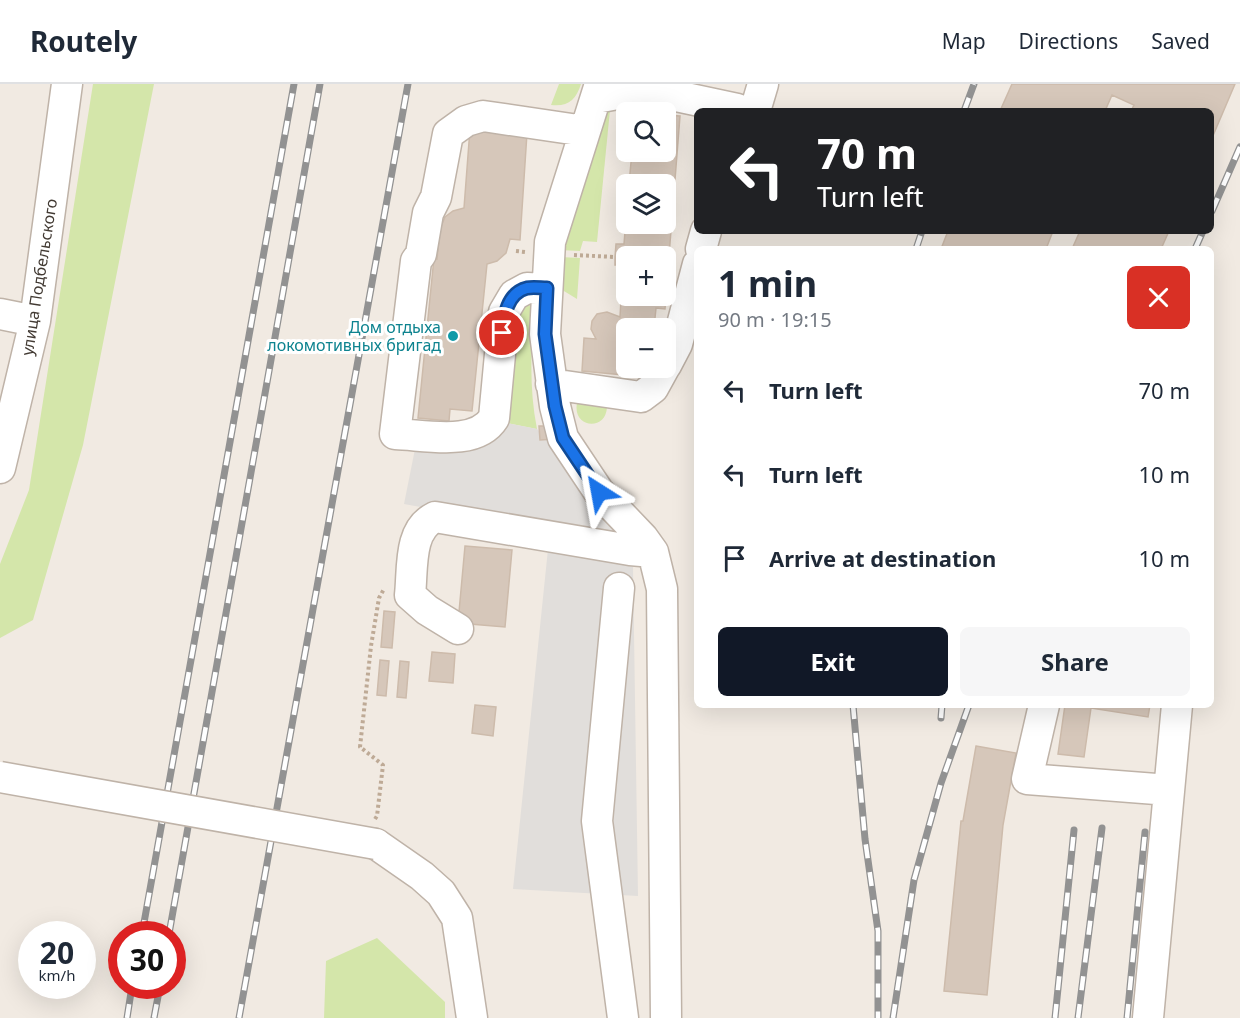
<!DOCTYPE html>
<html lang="en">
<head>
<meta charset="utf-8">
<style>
	:root { --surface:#fff; --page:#f6f6f7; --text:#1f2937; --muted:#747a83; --line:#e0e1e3; --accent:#111827 }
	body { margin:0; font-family:"Noto Sans",sans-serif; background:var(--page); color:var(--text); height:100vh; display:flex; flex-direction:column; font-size:22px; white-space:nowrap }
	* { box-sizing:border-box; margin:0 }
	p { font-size:20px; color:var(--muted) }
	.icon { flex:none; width:33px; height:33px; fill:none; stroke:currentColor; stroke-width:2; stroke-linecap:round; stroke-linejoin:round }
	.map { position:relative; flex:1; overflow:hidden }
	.side { position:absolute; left:694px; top:162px; width:520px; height:462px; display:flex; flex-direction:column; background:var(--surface); border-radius:9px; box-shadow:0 6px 24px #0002 }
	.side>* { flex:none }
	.guide { position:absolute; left:694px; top:24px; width:520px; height:126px; border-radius:9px; box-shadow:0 6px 24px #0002; background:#202124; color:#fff; overflow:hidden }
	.controls { position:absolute; left:616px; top:18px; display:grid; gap:12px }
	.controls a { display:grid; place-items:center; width:60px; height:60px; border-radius:9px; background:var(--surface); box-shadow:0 6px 24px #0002; font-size:30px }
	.speed { position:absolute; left:18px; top:837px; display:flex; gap:12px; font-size:30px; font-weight:700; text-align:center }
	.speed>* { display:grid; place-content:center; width:78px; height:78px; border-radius:50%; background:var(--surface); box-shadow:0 6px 24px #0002; line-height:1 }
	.speed small { font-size:15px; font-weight:400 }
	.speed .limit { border:9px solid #d22; background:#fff; color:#111 }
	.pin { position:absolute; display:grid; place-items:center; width:51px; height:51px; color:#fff; margin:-26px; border:3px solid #fff; border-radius:50%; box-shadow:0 2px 6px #0007 }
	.me { position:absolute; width:66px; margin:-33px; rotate:326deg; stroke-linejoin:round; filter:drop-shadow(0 0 4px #0008) }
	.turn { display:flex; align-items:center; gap:21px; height:126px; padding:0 24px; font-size:27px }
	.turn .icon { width:78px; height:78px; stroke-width:2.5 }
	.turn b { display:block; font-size:42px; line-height:51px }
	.round { display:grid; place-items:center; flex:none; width:63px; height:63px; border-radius:9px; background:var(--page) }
	.summary { display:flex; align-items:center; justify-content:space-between; height:102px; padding:0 24px }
	h1 { font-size:36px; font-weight:700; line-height:45px }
	.action { display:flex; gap:12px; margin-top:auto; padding:12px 24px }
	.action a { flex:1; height:69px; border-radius:9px; background:var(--accent); color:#fff; font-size:24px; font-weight:700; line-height:69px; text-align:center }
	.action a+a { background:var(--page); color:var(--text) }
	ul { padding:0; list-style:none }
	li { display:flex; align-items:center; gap:18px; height:84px; padding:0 24px }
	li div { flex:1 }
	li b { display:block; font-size:22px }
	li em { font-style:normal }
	header { display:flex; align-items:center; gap:36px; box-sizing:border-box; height:84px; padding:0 30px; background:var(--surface); border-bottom:2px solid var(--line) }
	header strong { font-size:28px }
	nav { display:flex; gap:33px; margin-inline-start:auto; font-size:21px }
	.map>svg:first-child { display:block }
	.green { fill:#d4e6aa }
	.parking { fill:#e1dedb }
	.building { fill:#d6c7ba; stroke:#cdbbab; stroke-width:1.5 }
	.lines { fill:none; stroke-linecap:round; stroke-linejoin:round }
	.minor-casing { stroke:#bfb3a8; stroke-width:33 }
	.path { stroke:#beaa96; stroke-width:4; stroke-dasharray:3 3; stroke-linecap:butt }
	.minor { stroke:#fff; stroke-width:30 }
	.rail-casing { stroke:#929292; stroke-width:7 }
	.rail { stroke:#fff; stroke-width:4.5; stroke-dasharray:14; stroke-linecap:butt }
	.minor-bridge-casing { stroke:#bfb3a8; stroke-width:33; stroke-linecap:butt }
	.minor-bridge { stroke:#fff; stroke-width:30 }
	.route-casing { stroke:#114b97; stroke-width:15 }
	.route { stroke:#1a73e8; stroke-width:10 }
	.culture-dot { fill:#0f9aa8; stroke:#fff; stroke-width:2 }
	.labels { text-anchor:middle; stroke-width:6; stroke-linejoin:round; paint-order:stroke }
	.street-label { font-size:16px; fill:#423a33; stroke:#fff }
	.culture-label { font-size:16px; fill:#0d838f; stroke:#fff; text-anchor:end }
</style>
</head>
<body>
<header>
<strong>Routely</strong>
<nav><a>Map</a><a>Directions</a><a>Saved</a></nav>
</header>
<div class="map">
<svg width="1240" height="934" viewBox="0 0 1240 934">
	<rect width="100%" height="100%" fill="#f1eae2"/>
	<path class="green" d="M93 0H154L83 361 33 536 0 554V480L29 406Z
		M559 0H581C576 16 568 23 551 21Z
		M599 21 610 26 597 158 583 157 580 167 559 166Z
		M560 173 580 174 577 215 559 204Z
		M527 219 534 225C531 265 529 305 537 345L501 338 517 229Z
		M577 319 607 323C606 348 572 344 577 319Z
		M377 854 445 918V934H324L326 877Z"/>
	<path class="parking" d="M501 338 537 345 630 441 626 460 404 420 418 350Z
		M548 465 633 483 638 812 513 805Z"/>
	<path class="building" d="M1012 0H1235L1212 54V27H1131L1134 21 1112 11 1105 27H1000Z
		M666 31 680 32 666 210V172H627V212H666L665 225 656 224 654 244H627V284H635L634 292 582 287 584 254 596 255 591 245 592 237 597 230 607 228 620 233 623 181H615V173L616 160H624L627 123V140H666V100H629L632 68H666Z
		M470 45 527 49 520 156 510 155 506 169 497 177 487 180 472 327 450 325 449 337 418 334 434 174 437 175 440 145 445 133 453 127 464 124Z
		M948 147H1053L1046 165H941Z
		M1080 147H1169L1161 165H1072Z
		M539 342H554L555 355 540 356Z
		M465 462 512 466 505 543 458 539Z
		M384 527 395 528 392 564 381 563Z
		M432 568 455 570 453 599 429 597Z
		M380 576 389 577 386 612 377 611Z
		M400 577 409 578 406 614 397 613Z
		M475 621 496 623 493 652 472 649Z
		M1065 621H1150L1148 633 1091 624 1084 673 1058 670Z
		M976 662 1016 669 1003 741 987 911 944 907 961 737H963Z"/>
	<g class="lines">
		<defs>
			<path id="minor" d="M600 0 550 158 545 250 555 322 563 354 599 408 643 454 653 468 662 505 666 934
				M596 14 644 5 737 25 736 27
				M755 27 763 0
				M701 165 706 147
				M547 205 527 204 514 211 504 228 494 334C476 363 426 351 395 350L416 177 421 170 428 129 436 113 448 50 466 37 483 32 585 47
				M0 230 35 237
				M666 281 677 260 698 180
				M551 300 641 313 653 304 664 284
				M0 384 35 237 67 0
				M619 504 597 737 623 934
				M458 545 427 526 410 511C413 485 408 446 435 433L630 466 653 468
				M1044 621 1027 695 1169 706
				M376 760 422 792 441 809 457 834 472 934
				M1148 934 1177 621"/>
		</defs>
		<use href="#minor" class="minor-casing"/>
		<path class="path" d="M516 167 525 168
			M574 171 615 173
			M375 735 377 732 383 681 360 663 371 562 379 514 384 505"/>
		<use href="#minor" class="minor"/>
		<defs>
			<path id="rail" d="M964 27 974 0
				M1212 127 1240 63
				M916 165 922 147
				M1195 165 1203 147
				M853 621 865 755 878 847V934
				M941 634 942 621
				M142 850 294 0
				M169 850 320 0
				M127 934 132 902
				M154 934 160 902
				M239 934 408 0
				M893 934 914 796 941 699 969 621
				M1055 934 1074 746
				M1078 934 1102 744
				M1127 934 1145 748"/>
		</defs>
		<use href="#rail" class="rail-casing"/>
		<use href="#rail" class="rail"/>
		<defs>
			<path id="minor-bridge" d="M0 693 376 760"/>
		</defs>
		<use href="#minor-bridge" class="minor-bridge-casing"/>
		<use href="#minor-bridge" class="minor-bridge"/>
	</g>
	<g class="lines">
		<defs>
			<path id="route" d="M502 249C504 232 507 209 527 204 533 203 541 204 547 204L545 250 555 322 563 354 599 408"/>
		</defs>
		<use href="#route" class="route-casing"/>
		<use href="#route" class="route"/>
	</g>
	<circle class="culture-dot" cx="453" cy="252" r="6"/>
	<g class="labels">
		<g class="street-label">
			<text transform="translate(39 193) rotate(-81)" y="6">улица Подбельского</text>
		</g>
		<g class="culture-label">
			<text x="441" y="249">Дом отдыха<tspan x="441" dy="18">локомотивных бригад</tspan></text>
		</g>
	</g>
</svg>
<div class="controls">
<a><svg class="icon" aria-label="search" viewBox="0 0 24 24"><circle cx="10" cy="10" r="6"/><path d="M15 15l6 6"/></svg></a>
<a><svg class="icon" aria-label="layers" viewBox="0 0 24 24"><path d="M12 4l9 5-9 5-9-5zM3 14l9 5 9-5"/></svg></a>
<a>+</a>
<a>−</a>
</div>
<div class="speed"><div>20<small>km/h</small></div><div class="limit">30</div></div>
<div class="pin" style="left:502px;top:249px;background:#d93025"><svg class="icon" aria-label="arrive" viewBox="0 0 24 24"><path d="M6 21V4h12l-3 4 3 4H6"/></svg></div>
<svg class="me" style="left:599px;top:408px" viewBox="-20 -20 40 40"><path d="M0-17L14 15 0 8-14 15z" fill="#1a73e8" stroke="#fff" stroke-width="4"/></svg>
<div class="guide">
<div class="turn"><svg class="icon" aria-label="left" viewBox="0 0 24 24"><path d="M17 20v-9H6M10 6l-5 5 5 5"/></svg><div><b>70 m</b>Turn left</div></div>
</div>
<section class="side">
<div class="summary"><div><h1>1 min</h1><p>90 m · 19:15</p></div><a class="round" style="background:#d93025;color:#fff"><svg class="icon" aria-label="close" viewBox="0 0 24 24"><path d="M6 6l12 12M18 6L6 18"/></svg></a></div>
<ul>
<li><svg class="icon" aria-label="left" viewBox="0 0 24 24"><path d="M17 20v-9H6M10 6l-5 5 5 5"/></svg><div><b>Turn left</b></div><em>70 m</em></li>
<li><svg class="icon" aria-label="left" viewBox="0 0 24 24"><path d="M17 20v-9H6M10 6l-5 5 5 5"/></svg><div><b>Turn left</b></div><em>10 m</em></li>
<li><svg class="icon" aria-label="arrive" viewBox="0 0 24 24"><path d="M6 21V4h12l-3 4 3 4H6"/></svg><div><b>Arrive at destination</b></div><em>10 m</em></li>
</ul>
<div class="action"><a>Exit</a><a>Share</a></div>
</section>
</div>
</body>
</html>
